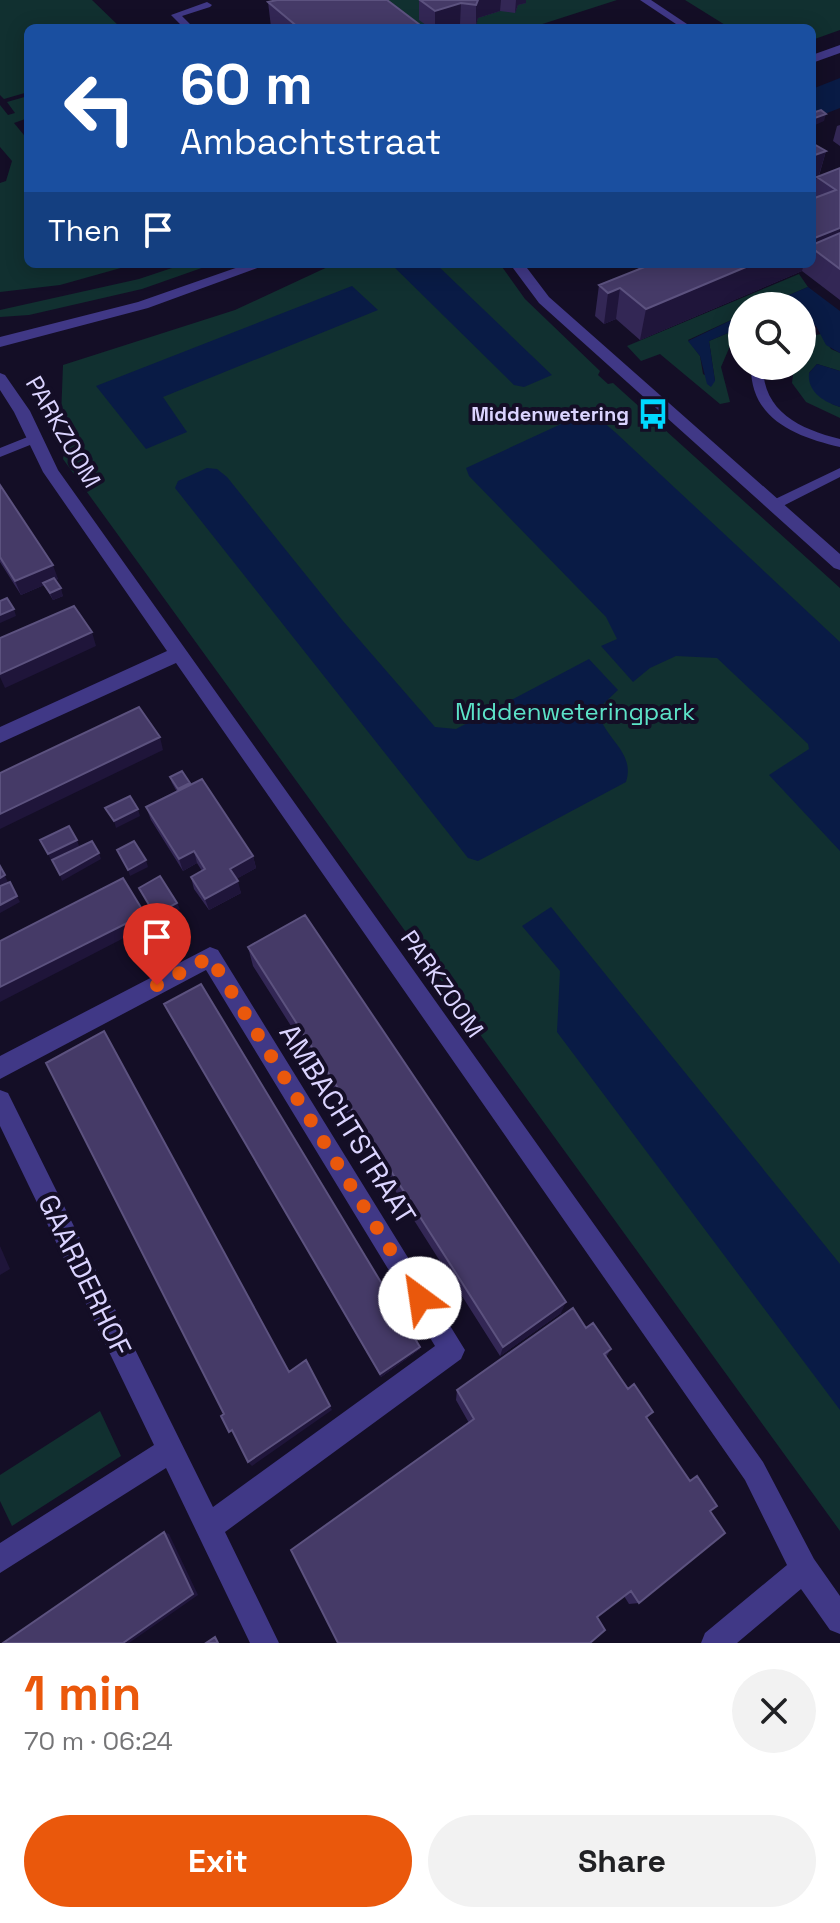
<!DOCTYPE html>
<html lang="en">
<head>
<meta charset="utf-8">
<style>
	:root { --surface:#fff; --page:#f2f2f2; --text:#202124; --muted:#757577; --accent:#ea580c }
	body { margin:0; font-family:"Space Grotesk",sans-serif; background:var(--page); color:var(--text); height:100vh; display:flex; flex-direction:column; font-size:30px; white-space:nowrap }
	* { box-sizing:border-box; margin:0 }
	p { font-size:26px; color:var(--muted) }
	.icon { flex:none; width:44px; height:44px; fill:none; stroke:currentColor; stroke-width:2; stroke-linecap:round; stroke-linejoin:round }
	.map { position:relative; height:1643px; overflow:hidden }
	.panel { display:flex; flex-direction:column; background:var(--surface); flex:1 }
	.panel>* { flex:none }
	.banner { position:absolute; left:24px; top:24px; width:792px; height:244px; border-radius:12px; box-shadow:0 4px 20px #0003; background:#1a4fa0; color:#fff; overflow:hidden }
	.buttons { position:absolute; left:728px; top:292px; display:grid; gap:16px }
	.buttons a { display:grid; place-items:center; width:88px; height:88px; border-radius:50%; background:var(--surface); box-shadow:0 4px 20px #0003; font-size:40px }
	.pin { position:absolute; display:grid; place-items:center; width:68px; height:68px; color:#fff; margin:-82px -34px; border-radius:50% 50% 50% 0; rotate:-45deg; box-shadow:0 0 8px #0007 }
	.pin .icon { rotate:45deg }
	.me { position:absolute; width:88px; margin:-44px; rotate:329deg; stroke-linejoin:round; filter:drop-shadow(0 0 6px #0008) }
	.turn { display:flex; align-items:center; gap:28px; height:168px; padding:0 24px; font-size:36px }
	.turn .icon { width:104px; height:104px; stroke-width:2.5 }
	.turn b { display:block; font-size:56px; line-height:68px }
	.then { display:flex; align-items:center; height:76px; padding:0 24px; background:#0003; gap:16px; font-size:30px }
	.round { display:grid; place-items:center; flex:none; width:84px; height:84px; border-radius:42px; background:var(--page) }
	.overview { display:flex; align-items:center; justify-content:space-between; height:136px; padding:0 24px }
	h1 { font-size:48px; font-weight:700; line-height:60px; color:var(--accent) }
	.action { display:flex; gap:16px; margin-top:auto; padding:16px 24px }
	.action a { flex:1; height:92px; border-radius:48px; background:var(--accent); color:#fff; font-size:32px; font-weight:700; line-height:92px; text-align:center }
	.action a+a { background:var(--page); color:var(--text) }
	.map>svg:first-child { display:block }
	.green { fill:#113030 }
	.water { fill:#091b45 }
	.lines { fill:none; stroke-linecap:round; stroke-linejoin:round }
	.service { fill:#403886; fill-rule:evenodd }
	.minor { fill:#403886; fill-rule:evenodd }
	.tertiary { fill:#403886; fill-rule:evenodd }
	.wall { fill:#332755 }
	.shaded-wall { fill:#1f153a }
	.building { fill:#453a67; stroke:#5c527f; stroke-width:2 }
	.route { stroke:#ea580c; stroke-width:14; stroke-dasharray:0 25.2 }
	.labels { text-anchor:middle; stroke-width:8; stroke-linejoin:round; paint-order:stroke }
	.far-poi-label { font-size:20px; font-weight:bold; fill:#dbd4ff; stroke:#140e26; text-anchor:end }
	.street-label { font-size:24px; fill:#dbd4ff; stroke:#140e26 }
	.park-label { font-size:24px; fill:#5ce3c8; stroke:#140e26 }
	.near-street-label { font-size:28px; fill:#dbd4ff; stroke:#140e26 }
</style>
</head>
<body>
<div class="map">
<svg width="840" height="1643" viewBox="0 0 840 1643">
	<rect width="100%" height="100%" fill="#140e26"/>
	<path class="green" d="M0 0H92L121 28H28V92L4 99 0 95Z
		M378 0H617L530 28H407Z
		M685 0H840V30L812 40V28H730Z
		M28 96V118L14 123 28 140V264H135L60 285 0 292V183L6 181 12 161 0 147V105L8 115 15 113 7 102Z
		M184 264H213L142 289 29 315 0 317V310L139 279Z
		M334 264H500L525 299 600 371 598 375 608 384 613 383 840 588V1531L63 459 68 428 61 417 63 365 235 310Z
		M799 274 808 287 763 306H742V315L688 340 700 356 703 374 715 381 709 341 742 327V342L733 339 721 367 730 402 720 404 660 354 641 361 627 346Z
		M821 334 831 349 840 353V371L817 364 809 373 832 404 840 407V418L806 402 792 383 794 366H802V338Z
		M100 1411 121 1456 12 1526 0 1501V1475Z"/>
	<path class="water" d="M840 78V108L812 119V89Z
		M391 264H436L552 375 524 387 514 385Z
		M352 286 378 310 163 397 187 432 146 449 96 386Z
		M808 287 840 311V353L826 345 816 326 802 321V306H763Z
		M742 315V327L709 341 715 381 711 387 707 384 700 356 688 341Z
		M817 364 840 371V407C824 402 807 392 809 373Z
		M585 413 596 416 615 432 840 642V851L769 775 809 749 808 744 717 658 676 656 650 668 633 682 601 646 617 639 606 617 469 476 466 468Z
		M207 468 217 469 227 477 343 621 435 727 456 729 589 659 618 690 598 709C602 739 636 750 626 782L478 861 468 858 175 488 178 481Z
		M551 907 840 1264V1410L557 1032 560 971 522 926Z"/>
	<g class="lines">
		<path class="service" d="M640 0H651L693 28H682Z
			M207 2 212 5 210 7 182 16 194 28H184L171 15Z
			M751 366H763C763 412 800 429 840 439V447C796 437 750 419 751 366Z
			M35 434 41 438 40 441 0 457V448Z
			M840 468V477L779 508H769L767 505 769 502Z"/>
		<path class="minor" d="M510 264H524L549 297 840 554V570L834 568 539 303Z
			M0 373 5 375 30 411 58 470 763 1462 814 1559 840 1596V1634L830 1630 801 1589 737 1643H701L705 1633 787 1565 745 1480 176 663 0 743V727L167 651 43 472 14 412 0 390Z
			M210 947 218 950 465 1350 461 1359 225 1532 279 1643H250L166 1468 0 1573V1543L154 1445 0 1126V1090L8 1093 213 1507 435 1346 206 970 0 1079V1056Z"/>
		<path class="tertiary" d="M840 45V53L812 63V55Z
			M247 264H268L148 308 0 347V337L138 302Z"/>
	</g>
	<path class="wall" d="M419 0H526V3L518 5 515 13 500 11 478 18 476 25 460 24 446 28H430L419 20Z
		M268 2 424 28H272L271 27Z
		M840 125V146L833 141 837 126Z
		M812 143 826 151 819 176 840 168V300L802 271 640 340 616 319 604 324 595 316 599 285 638 270 639 264H812V194L815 182 812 184Z
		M0 485 58 579 55 580 63 596 53 600 44 585 21 595 0 562Z
		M170 777 190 783 253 856 256 868 236 879 241 893 209 910 194 889 191 877 202 871 197 863 183 871 151 820 146 807 177 792 172 783Z
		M248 947 561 1313 500 1356 253 966Z
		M164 1004 420 1349 381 1377 167 1009Z
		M586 1328 611 1349 606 1357 628 1389 653 1412 647 1418 689 1481 697 1476 710 1511 639 1603 629 1604 624 1596 597 1617 469 1423 456 1400 457 1390Z"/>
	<path class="shaded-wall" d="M478 0H501L500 11 478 18 476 25V5Z
		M516 0H526V3L518 5 515 13Z
		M461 3 460 24 446 28H435V11Z
		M826 114 824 121 813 126 815 118Z
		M826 151 818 178 817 177 815 182 812 184V156Z
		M840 228V255L812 248V239Z
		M753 264H804L802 271 640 340 646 309Z
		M620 288 616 319 604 324 608 293Z
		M53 565 58 579 21 595 15 581Z
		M61 588 63 596 53 600 50 593Z
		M14 609 16 616 0 623V615Z
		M92 632 96 646 5 688 0 677V674Z
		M160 737 163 750 0 829V814Z
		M138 809 140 816 116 828 114 821Z
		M77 840 79 846 51 860 48 854Z
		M194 851 197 863 183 871 179 859Z
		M99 853 101 859 62 881 60 875Z
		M253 856 256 868 233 881 230 869Z
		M146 860 148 867 130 876 128 870Z
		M0 866 8 882 0 885Z
		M238 881 241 893 209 910 205 899Z
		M17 896 20 902 0 913V905Z
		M177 903 180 909 157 921 155 915Z
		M145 914 149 925 0 1002V987Z
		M0 1246 10 1269 0 1275Z
		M566 1302 561 1313 500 1356 503 1347Z
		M420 1347V1349L381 1377 380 1374Z
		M330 1406 332 1410 252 1466 248 1462Z
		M164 1532 169 1534 198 1595 129 1643H123Z"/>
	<path class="building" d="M277 0H387L424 28H299L268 2Z
		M420 0H478L476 5 461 3 435 11Z
		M821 110 826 114 815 118 812 116V113Z
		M812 143 826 151 812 156Z
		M840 168V228L812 239V199L836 190 817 177Z
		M840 233V269L812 248V245Z
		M652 264H753L646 309 620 288 608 293 599 285Z
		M0 485 53 565 15 581 0 557Z
		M54 578 61 588 50 593 43 583Z
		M7 598 14 609 0 615V601Z
		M74 606 92 632 0 674V638Z
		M139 707 160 737 0 814V773Z
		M182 771 190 783 178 789 170 777Z
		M202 779 253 856 230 869 238 881 205 899 191 877 205 869 194 851 179 859 146 807Z
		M130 796 138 809 114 821 105 808Z
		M69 826 77 840 48 854 40 840Z
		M92 841 99 853 60 875 52 860Z
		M134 841 146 860 128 870 117 850Z
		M0 866 5 875 0 878Z
		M160 876 177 903 155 915 139 888Z
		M123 878 145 914 0 987V941Z
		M10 882 17 896 0 905V886Z
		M305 915 566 1302 503 1347 248 947Z
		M201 984 420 1347 380 1374 164 1004Z
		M104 1031 289 1372 306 1360 330 1406 248 1462 232 1430 229 1432 221 1416 224 1414 46 1063Z
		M573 1308 586 1328 593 1323 611 1349 604 1354 628 1389 634 1384 653 1412 646 1417 690 1481 697 1476 717 1506 710 1511 725 1533 639 1603 631 1591 597 1617 605 1630 590 1643H338L291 1550 474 1419 457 1390Z
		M164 1532 193 1594 123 1643H3Z
		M215 1637 218 1643H206Z"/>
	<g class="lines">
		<path class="route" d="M157 985 210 957 420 1298"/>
	</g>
	<defs>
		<symbol id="bus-bare" viewBox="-9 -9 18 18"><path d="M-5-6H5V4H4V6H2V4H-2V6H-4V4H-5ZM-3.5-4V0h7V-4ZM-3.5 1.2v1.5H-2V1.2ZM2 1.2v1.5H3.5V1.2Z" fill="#00d8ff" stroke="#140e26" stroke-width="2.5" paint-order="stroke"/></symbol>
	</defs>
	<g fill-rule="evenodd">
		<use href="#bus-bare" x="631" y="392" width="44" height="44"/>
	</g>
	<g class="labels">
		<g class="far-poi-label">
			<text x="629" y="421">Middenwetering</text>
		</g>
		<g class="street-label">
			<text transform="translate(63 432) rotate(60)" y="8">PARKZOOM</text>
			<text transform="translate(442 984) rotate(55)" y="8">PARKZOOM</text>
		</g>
		<g class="park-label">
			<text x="575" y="720">Middenweteringpark</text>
		</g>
		<g class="near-street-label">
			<text transform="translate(348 1124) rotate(58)" y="10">AMBACHTSTRAAT</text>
			<text transform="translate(85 1275) rotate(64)" y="10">GAARDERHOF</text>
		</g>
	</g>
</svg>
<div class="buttons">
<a><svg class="icon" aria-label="search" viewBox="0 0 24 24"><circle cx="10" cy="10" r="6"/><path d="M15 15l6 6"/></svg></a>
</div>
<div class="pin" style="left:157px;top:985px;background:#d93025"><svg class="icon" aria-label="arrive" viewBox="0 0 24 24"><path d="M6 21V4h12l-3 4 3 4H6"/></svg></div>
<svg class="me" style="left:420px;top:1298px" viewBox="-20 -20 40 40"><circle r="19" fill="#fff"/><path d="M0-13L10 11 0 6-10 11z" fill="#ea580c"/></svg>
<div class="banner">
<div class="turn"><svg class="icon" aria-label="left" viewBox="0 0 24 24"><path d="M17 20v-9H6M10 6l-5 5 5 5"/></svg><div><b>60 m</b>Ambachtstraat</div></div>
<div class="then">Then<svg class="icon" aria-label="arrive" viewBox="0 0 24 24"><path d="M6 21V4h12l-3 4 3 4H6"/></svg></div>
</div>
</div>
<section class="panel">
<div class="overview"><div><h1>1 min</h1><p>70 m · 06:24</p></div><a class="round"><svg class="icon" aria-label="close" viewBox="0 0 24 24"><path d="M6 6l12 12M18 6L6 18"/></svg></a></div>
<div class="action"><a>Exit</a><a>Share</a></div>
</section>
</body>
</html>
